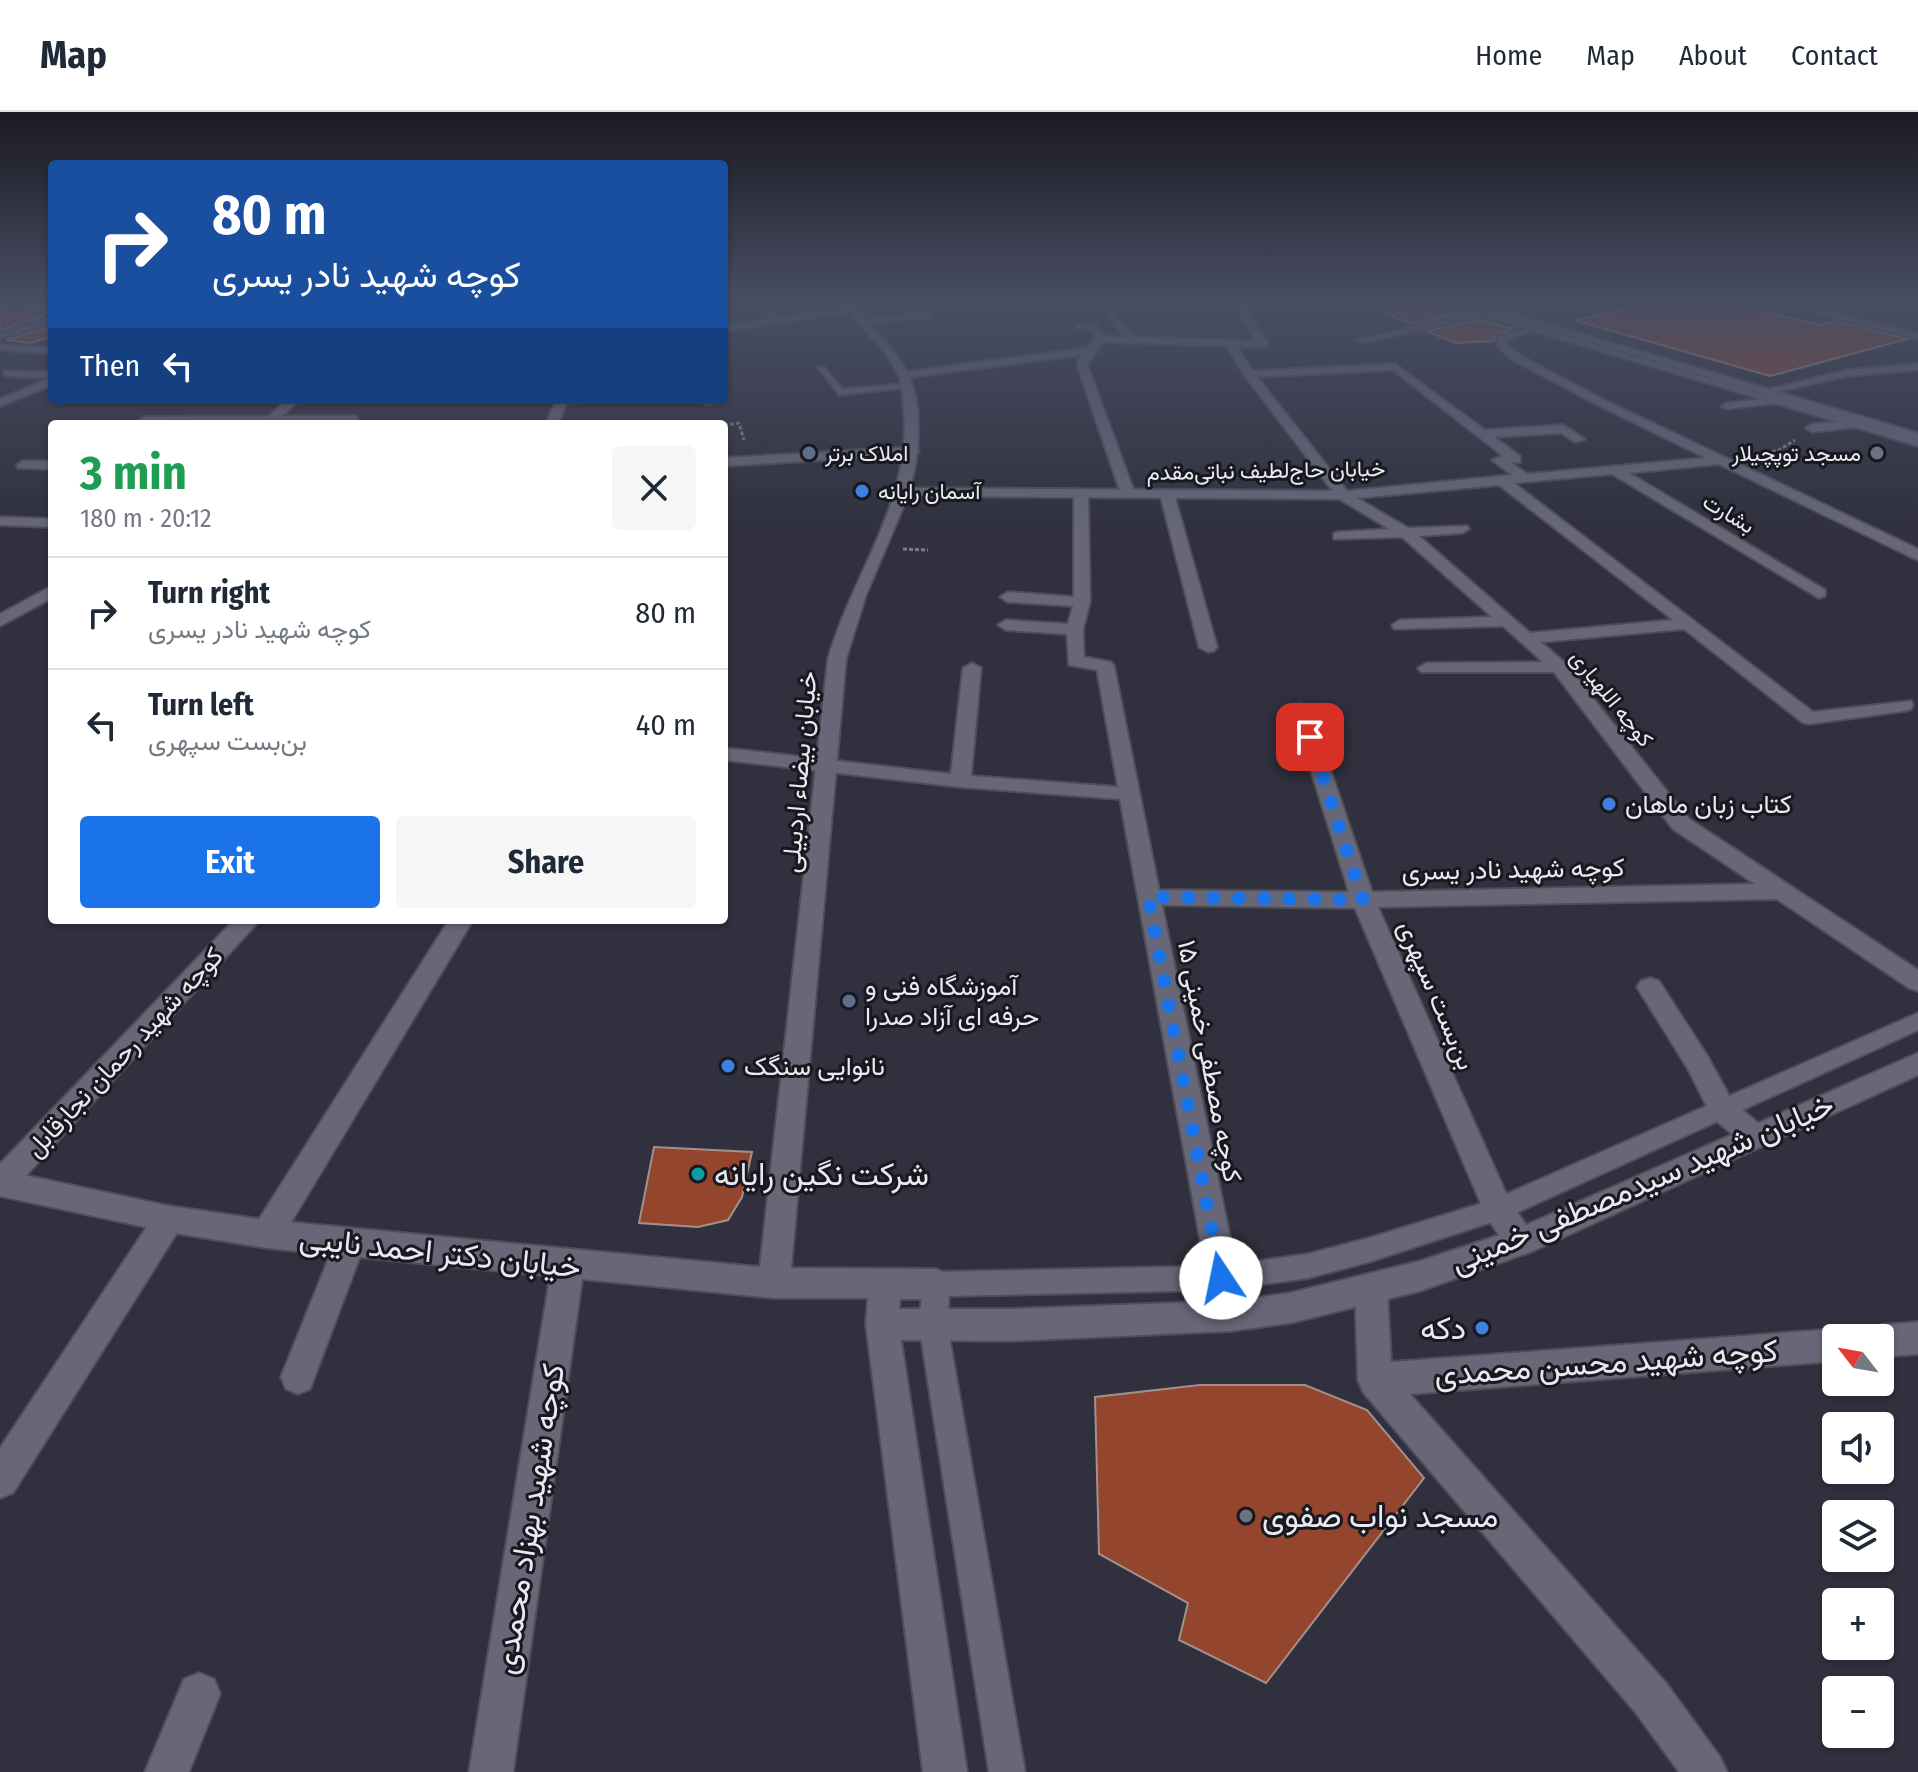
<!DOCTYPE html>
<html lang="en">
<head>
<meta charset="utf-8">
<style>
	:root { --surface:#fff; --page:#f6f6f7; --text:#1f2937; --muted:#747a83; --line:#e0e1e3; --accent:#1a73e8 }
	body { margin:0; font-family:"Fira Sans Condensed",Vazirmatn,sans-serif; background:var(--page); color:var(--text); height:100vh; display:flex; flex-direction:column; font-size:30px; white-space:nowrap }
	* { box-sizing:border-box; margin:0 }
	p { font-size:26px; color:var(--muted) }
	.icon { flex:none; width:44px; height:44px; fill:none; stroke:currentColor; stroke-width:2; stroke-linecap:round; stroke-linejoin:round }
	.map { position:relative; flex:1; overflow:hidden }
	.sheet { position:absolute; left:48px; top:308px; width:680px; height:504px; display:flex; flex-direction:column; background:var(--surface); border-radius:8px; box-shadow:0 2px 6px #0004 }
	.sheet>* { flex:none }
	.hud { position:absolute; left:48px; top:48px; width:680px; height:244px; border-radius:8px; box-shadow:0 2px 6px #0004; background:#1a4fa0; color:#fff; overflow:hidden }
	.needle { width:52px; rotate:301deg }
	.fabs { position:absolute; left:1822px; top:1212px; display:grid; gap:16px }
	.fabs a { display:grid; place-items:center; width:72px; height:72px; border-radius:8px; background:var(--surface); box-shadow:0 2px 6px #0004; font-size:40px }
	.pin { position:absolute; display:grid; place-items:center; width:68px; height:68px; color:#fff; margin:-34px; border-radius:16px; box-shadow:0 4px 12px #0006 }
	.me { position:absolute; width:88px; margin:-44px; rotate:349deg; stroke-linejoin:round; filter:drop-shadow(0 0 6px #0008) }
	.turn { display:flex; align-items:center; gap:28px; height:168px; padding:0 32px; font-size:36px }
	.turn .icon { width:104px; height:104px; stroke-width:2.5 }
	.turn b { display:block; font-size:56px; line-height:68px }
	.then { display:flex; align-items:center; height:76px; padding:0 32px; background:#0003; gap:16px; font-size:30px }
	.round { display:grid; place-items:center; flex:none; width:84px; height:84px; border-radius:8px; background:var(--page) }
	.head { display:flex; align-items:center; justify-content:space-between; height:136px; padding:0 32px }
	h1 { font-size:48px; font-weight:700; line-height:60px; color:#1e9e55 }
	.primary-button { display:flex; gap:16px; margin-top:auto; padding:16px 32px }
	.primary-button a { flex:1; height:92px; border-radius:8px; background:var(--accent); color:#fff; font-size:32px; font-weight:700; line-height:92px; text-align:center }
	.primary-button a+a { background:var(--page); color:var(--text) }
	ul { padding:0; list-style:none }
	li { display:flex; align-items:center; gap:24px; height:112px; padding:0 32px; border-top:2px solid var(--line) }
	li div { flex:1 }
	li b { display:block; font-size:30px }
	li em { font-style:normal }
	header { display:flex; align-items:center; gap:48px; box-sizing:border-box; height:112px; padding:0 40px; background:var(--surface); border-bottom:2px solid var(--line) }
	header strong { font-size:38px }
	nav { display:flex; gap:44px; margin-inline-start:auto; font-size:28px }
	.map>svg:first-child { display:block }
	.building { fill:#93452d; stroke:#a4908a; stroke-width:2 }
	.lines { fill:none; stroke-linecap:round; stroke-linejoin:round }
	.lane-casing { stroke:#4e4e5a; stroke-width:4 }
	.street-casing { stroke:#4e4e5a; stroke-width:4 }
	.secondary-casing { stroke:#4e4e5a; stroke-width:4 }
	.path { stroke:#7d7d89; stroke-width:3; stroke-dasharray:4 2; stroke-linecap:butt }
	.lane { fill:#676778; fill-rule:evenodd }
	.street { fill:#676778; fill-rule:evenodd }
	.secondary { fill:#676778; fill-rule:evenodd }
	.route { stroke:#1a73e8; stroke-width:14; stroke-dasharray:0 25.2 }
	.service-dot { fill:#5c6f8a; stroke:#18181f; stroke-width:3 }
	.worship-dot { fill:#6b7280; stroke:#18181f; stroke-width:3 }
	.shop-dot { fill:#3f7fe0; stroke:#18181f; stroke-width:3 }
	.culture-dot { fill:#0f9aa8; stroke:#18181f; stroke-width:3 }
	.labels { text-anchor:middle; stroke-width:6; stroke-linejoin:round; paint-order:stroke }
	.far-poi-label { font-size:22px; fill:#e8e9f2; stroke:#18181f; text-anchor:start }
	.far-street-label { font-size:22px; fill:#e8e9f2; stroke:#18181f }
	.street-label { font-size:26px; fill:#e8e9f2; stroke:#18181f }
	.poi-label { font-size:26px; fill:#e8e9f2; stroke:#18181f; text-anchor:start }
	.near-poi-label { font-size:32px; fill:#e8e9f2; stroke:#18181f; text-anchor:start }
	.near-street-label { font-size:32px; fill:#e8e9f2; stroke:#18181f }
</style>
</head>
<body>
<header>
<strong>Map</strong>
<nav><a>Home</a><a>Map</a><a>About</a><a>Contact</a></nav>
</header>
<div class="map">
<svg width="1918" height="1660" viewBox="0 0 1918 1660">
	<rect width="100%" height="100%" fill="#30303e"/>
	<path class="building" d="M1374 188H1412L1459 201 1411 212 1371 195Z
		M1671 188H1716L1820 213 1834 209 1907 227 1770 264 1574 208Z
		M0 199 45 204 0 218Z
		M1480 208 1513 217 1496 222 1494 229 1455 231 1427 219Z
		M52 214V224L31 231 6 228Z
		M654 1035 752 1040 742 1085 728 1108 698 1115 639 1111Z
		M1200 1273H1305L1367 1298 1424 1366 1266 1571 1179 1528 1188 1491 1099 1442 1095 1285Z"/>
	<g class="lines">
		<defs>
			<path id="lane" d="M1434 188H1445L1918 328V334L1483 204 1361 231 1357 228 1474 201Z
				M1468 188 1507 190 1503 192Z
				M818 255H824L842 277 906 272 911 275 839 283Z
				M1918 901V918L1507 1105 1369 1150 1308 1166 1221 1178 949 1184 947 1212 1025 1660H989L919 1212 923 1172 927 1163 936 1160 1221 1154 1308 1142 1369 1126 1493 1088Z"/>
			<path id="street" d="M758 188H766L778 210H772Z
				M1032 188H1043L1047 191 1042 194Z
				M1232 188H1241L1268 232 1263 235 1237 234 1252 259 1395 252 1485 318 1563 313 1585 327 1575 330 1561 321 1494 325 1520 344V350L1511 351 1527 362 1706 346 1594 291 1513 248 1497 234 1498 224 1537 214V218L1507 228V233L1521 244 1602 287 1918 437V448L1913 446 1719 352 1629 361 1825 478V484L1819 486 1612 362 1514 371 1813 600 1911 589 1913 593 1911 597 1904 599 1809 612 1802 610 1684 517 1541 530 1565 551 1689 707 1918 858V879L1909 876 1777 787 1378 795 1509 1088 1537 1129 1533 1139 1522 1143 1511 1139 1487 1106 1355 796 1162 793 1246 1204 1242 1215 1230 1219 1218 1215 1214 1204 1120 687 960 675 724 648V636L951 662 963 556 972 551 981 556 971 664 1118 675 1097 558 1069 553 1067 522 1006 518 998 513 1006 508 1068 512 1073 494 1008 490 1000 485 1008 480 1074 485V382L1081 378 1088 382 1090 490 1083 517 1084 545 1111 550 1114 554 1159 778 1349 780 1292 598 1301 592 1310 598 1372 780 1755 772 1673 717 1554 560H1421L1418 556 1427 551 1543 550 1503 514 1394 517 1392 513 1400 508 1492 505 1402 425 1334 427V421L1339 420 1389 417 1338 386 1245 264 1227 234 1104 230 1087 252 1135 382 1128 386 1121 382 1077 252 1082 243 904 266 899 263 904 260 1087 236 1096 227 1092 218 1077 217V213L1095 212 1105 224 1124 225 1108 204 1113 201 1135 225 1256 229ZM1393 258 1503 344 1492 348 1512 363 1347 379 1257 265ZM1499 373 1673 508 1530 521 1419 424 1462 421 1469 417 1467 414 1408 416 1357 386Z
				M1824 188H1833L1826 199 1918 221V227L1817 202Z
				M0 190 52 196V202L0 196Z
				M928 200 931 205 862 212 857 209Z
				M1918 252V258L1847 264 1768 282 1762 279 1847 258Z
				M4 259 52 260V273L0 294V287L50 266 8 264 4 263Z
				M1788 284 1794 287 1792 289 1727 297 1721 294 1727 291Z
				M556 288H587L566 292 558 312H546Z
				M704 288H716V291L706 293Z
				M356 304 358 307 352 311 135 312 145 305Z
				M1855 308 1859 309V315L1812 320 1806 316 1812 312Z
				M913 335 919 339 917 342 724 354V346Z
				M23 349H52V357L18 356 17 353Z
				M1162 379 1174 382 1217 535 1214 539 1208 540 1199 535 1160 382Z
				M0 405 52 407V415L0 413Z
				M234 808H260L11 1080 0 1083V1052Z
				M449 808H473L278 1132 267 1136 256 1132 252 1122 256 1112Z
				M1650 866 1659 869 1708 945 1732 989 1765 1017 1769 1025 1765 1033 1755 1037 1745 1033 1712 1005 1688 957 1637 875 1641 869Z
				M169 1094 180 1098 184 1107 180 1116 13 1381 0 1386V1336L158 1098Z
				M350 1117 361 1121 365 1131 310 1277 298 1282 286 1277 281 1265 339 1121Z
				M568 1139 579 1143 584 1153 513 1660H469L552 1153 557 1143Z
				M1371 1161 1382 1166 1387 1176 1391 1250 1836 1217 1848 1222 1850 1226H1836V1249L1410 1282 1666 1571 1720 1645 1727 1660H1679L1636 1601 1363 1280 1358 1268 1355 1176 1360 1166Z
				M1918 1210V1242L1880 1245V1226H1865L1868 1218 1880 1213Z
				M199 1561 214 1567 220 1582 189 1660H145L184 1567Z"/>
			<path id="secondary" d="M840 188H849C868 212 892 233 907 260 924 290 919 345 910 376L1343 379 1350 383 1343 387 908 384 866 483 846 547 791 1156 936 1157 947 1162 952 1172 947 1182 936 1187H900L899 1197H1010L1230 1189 1290 1181 1420 1149 1515 1118 1918 941V963L1533 1139 1420 1179 1290 1211 1230 1219 1010 1229 901 1228 967 1660H923L866 1212 868 1186H774L267 1136 169 1120 0 1084V1058L169 1094 267 1108 760 1155 828 547C852 463 912 389 904 299 903 287 903 273 898 263 888 239 865 220 849 200L724 220V214L846 195Z
				M1453 188H1466L1918 321V329Z
				M52 205V211L0 227V221Z
				M0 232 52 236V242L0 238Z
				M286 288H299L274 312H261Z
				M52 474V486L0 514V502Z"/>
		</defs>
		<use href="#lane" class="lane-casing"/>
		<use href="#street" class="street-casing"/>
		<use href="#secondary" class="secondary-casing"/>
		<path class="path" d="M724 313 739 311 744 328
			M1760 342 1779 338 1795 328
			M903 437 928 438"/>
		<use href="#lane" class="lane"/>
		<use href="#street" class="street"/>
		<use href="#secondary" class="secondary"/>
	</g>
	<linearGradient id="sky" x2="0" y2="1"><stop stop-color="#1a1a22"/><stop offset="0.45" stop-color="#484e63"/><stop offset="1" stop-color="#484e63" stop-opacity="0"/></linearGradient>
	<rect width="1918" height="420" fill="url(#sky)"/>
	<g class="lines">
		<path class="route" d="M1221 1166 1148 785 1363 788 1310 625"/>
	</g>
	<g class="service-dot">
		<circle cx="809" cy="341" r="8"/>
		<circle cx="849" cy="889" r="8"/>
	</g>
	<g class="worship-dot">
		<circle cx="1877" cy="341" r="8"/>
		<circle cx="1246" cy="1404" r="8"/>
	</g>
	<g class="shop-dot">
		<circle cx="862" cy="379" r="8"/>
		<circle cx="1609" cy="692" r="8"/>
		<circle cx="728" cy="954" r="8"/>
		<circle cx="1482" cy="1216" r="8"/>
	</g>
	<circle class="culture-dot" cx="698" cy="1062" r="8"/>
	<g class="labels">
		<g class="far-poi-label">
			<text x="825" y="349">املاک برتر</text>
			<text x="1861" y="349" text-anchor="end">مسجد توپچیلار</text>
			<text x="878" y="387">آسمان رایانه</text>
		</g>
		<g class="far-street-label">
			<text transform="translate(1266 358) rotate(-1)" y="8">خیابان حاج‌لطیف نباتی‌مقدم</text>
			<text transform="translate(1729 401) rotate(31)" y="8">بشارت</text>
			<text transform="translate(1612 586) rotate(51)" y="8">کوچه اللهیاری</text>
		</g>
		<g class="street-label">
			<text transform="translate(799 660) rotate(-85)" y="9">خیابان بیضاء اردبیلی</text>
			<text transform="translate(1513 757) rotate(-1)" y="9">کوچه شهید نادر یسری</text>
			<text transform="translate(1437 883) rotate(67)" y="9">بن‌بست سپهری</text>
			<text transform="translate(124 940) rotate(-47)" y="9">کوچه شهید رحمان نجارقابل</text>
			<text transform="translate(1210 949) rotate(79)" y="9">کوچه مصطفی خمینی ۱۵</text>
		</g>
		<g class="poi-label">
			<text x="1625" y="701">کتاب زبان ماهان</text>
			<text x="865" y="883">آموزشگاه فنی و<tspan x="865" dy="30">حرفه ای آزاد صدرا</tspan></text>
			<text x="744" y="963">نانوایی سنگک</text>
		</g>
		<g class="near-poi-label">
			<text x="714" y="1073">شرکت نگین رایانه</text>
			<text x="1466" y="1227" text-anchor="end">دکه</text>
			<text x="1262" y="1415">مسجد نواب صفوی</text>
		</g>
		<g class="near-street-label">
			<text transform="translate(1642 1071) rotate(-23)" y="11">خیابان شهید سیدمصطفی خمینی</text>
			<text transform="translate(440 1140) rotate(6)" y="11">خیابان دکتر احمد نایبی</text>
			<text transform="translate(1606 1250) rotate(-4)" y="11">کوچه شهید محسن محمدی</text>
			<text transform="translate(529 1407) rotate(-81)" y="11">کوچه شهید بهزاد محمدی</text>
		</g>
	</g>
</svg>
<div class="fabs">
<a><svg class="needle" viewBox="-14 -14 28 28"><path d="M0-13l5 13h-10z" fill="#e53935"/><path d="M0 13l5-13h-10z" fill="#747a83"/></svg></a>
<a><svg class="icon" aria-label="sound" viewBox="0 0 24 24"><path d="M4 9h4l5-4v14l-5-4H4zM17 9q2 3 0 6"/></svg></a>
<a><svg class="icon" aria-label="layers" viewBox="0 0 24 24"><path d="M12 4l9 5-9 5-9-5zM3 14l9 5 9-5"/></svg></a>
<a>+</a>
<a>−</a>
</div>
<div class="pin" style="left:1310px;top:625px;background:#d93025"><svg class="icon" aria-label="arrive" viewBox="0 0 24 24"><path d="M6 21V4h12l-3 4 3 4H6"/></svg></div>
<svg class="me" style="left:1221px;top:1166px" viewBox="-20 -20 40 40"><circle r="19" fill="#fff"/><path d="M0-13L10 11 0 6-10 11z" fill="#1a73e8"/></svg>
<div class="hud">
<div class="turn"><svg class="icon" aria-label="right" viewBox="0 0 24 24"><path d="M7 20v-9h11M14 6l5 5-5 5"/></svg><div><b>80 m</b>کوچه شهید نادر یسری</div></div>
<div class="then">Then<svg class="icon" aria-label="left" viewBox="0 0 24 24"><path d="M17 20v-9H6M10 6l-5 5 5 5"/></svg></div>
</div>
<section class="sheet">
<div class="head"><div><h1>3 min</h1><p>180 m · 20:12</p></div><a class="round"><svg class="icon" aria-label="close" viewBox="0 0 24 24"><path d="M6 6l12 12M18 6L6 18"/></svg></a></div>
<ul>
<li><svg class="icon" aria-label="right" viewBox="0 0 24 24"><path d="M7 20v-9h11M14 6l5 5-5 5"/></svg><div><b>Turn right</b><p>کوچه شهید نادر یسری</p></div><em>80 m</em></li>
<li><svg class="icon" aria-label="left" viewBox="0 0 24 24"><path d="M17 20v-9H6M10 6l-5 5 5 5"/></svg><div><b>Turn left</b><p>بن‌بست سپهری</p></div><em>40 m</em></li>
</ul>
<div class="primary-button"><a>Exit</a><a>Share</a></div>
</section>
</div>
</body>
</html>
